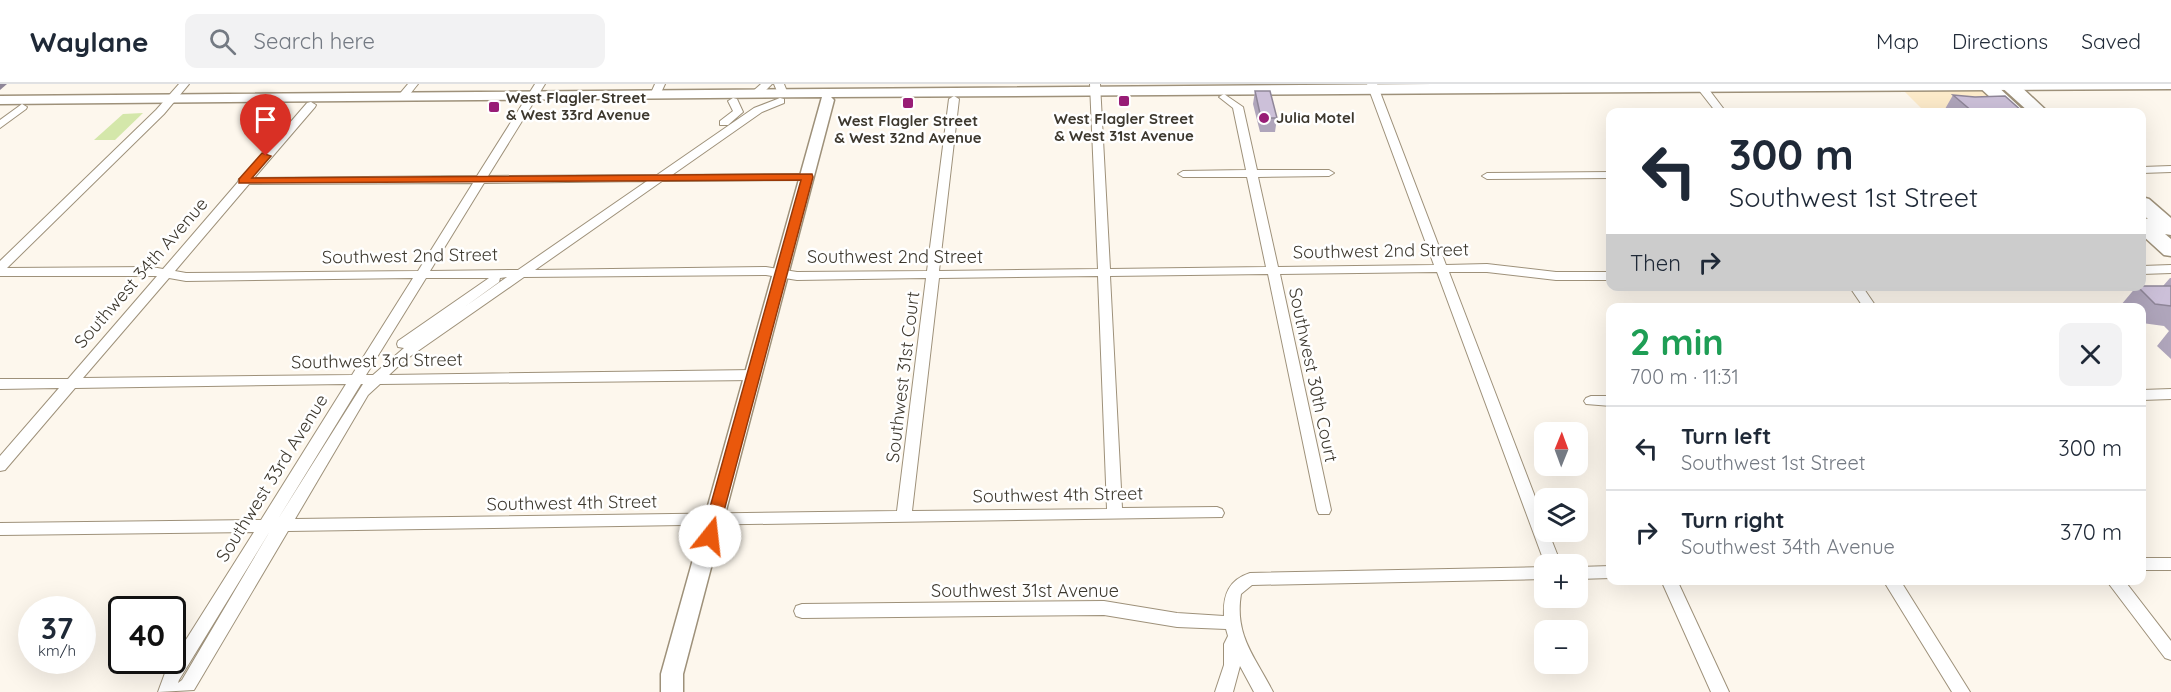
<!DOCTYPE html>
<html lang="en">
<head>
<meta charset="utf-8">
<style>
	:root { --surface:#fff; --page:#f2f2f3; --text:#1f2937; --muted:#747a83; --line:#e0e1e3 }
	body { margin:0; font-family:Quicksand,sans-serif; background:var(--page); color:var(--text); height:100vh; display:flex; flex-direction:column; font-size:22px; white-space:nowrap }
	* { box-sizing:border-box; margin:0 }
	p { font-size:20px; color:var(--muted) }
	.icon { flex:none; width:33px; height:33px; fill:none; stroke:currentColor; stroke-width:2; stroke-linecap:round; stroke-linejoin:round }
	.map { position:relative; flex:1; overflow:hidden }
	.details { position:absolute; left:1606px; top:219px; width:540px; height:282px; display:flex; flex-direction:column; background:var(--surface); border-radius:12px; box-shadow:0 6px 24px #0002 }
	.details>* { flex:none }
	.top-card { position:absolute; left:1606px; top:24px; width:540px; height:183px; border-radius:12px; box-shadow:0 6px 24px #0002; background:#fff; color:var(--text); overflow:hidden }
	.needle { width:39px; rotate:1deg }
	.fabs { position:absolute; left:1534px; top:338px; display:grid; gap:12px }
	.fabs a { display:grid; place-items:center; width:54px; height:54px; border-radius:12px; background:var(--surface); box-shadow:0 6px 24px #0002; font-size:30px }
	.speed { position:absolute; left:18px; top:512px; display:flex; gap:12px; font-size:30px; font-weight:700; text-align:center }
	.speed>* { display:grid; place-content:center; width:78px; height:78px; border-radius:50%; background:var(--surface); box-shadow:0 6px 24px #0002; line-height:1 }
	.speed small { font-size:15px; font-weight:400 }
	.speed .limit { border:3px solid #111; border-radius:9px; background:#fff; color:#111 }
	.pin { position:absolute; display:grid; place-items:center; width:51px; height:51px; color:#fff; margin:-62px -26px; border-radius:50% 50% 50% 0; rotate:-45deg; box-shadow:0 0 6px #0007 }
	.pin .icon { rotate:45deg }
	.me { position:absolute; width:66px; margin:-33px; rotate:16deg; stroke-linejoin:round; filter:drop-shadow(0 0 4px #0008) }
	.turn { display:flex; align-items:center; gap:21px; height:126px; padding:0 24px; font-size:27px }
	.turn .icon { width:78px; height:78px; stroke-width:2.5 }
	.turn b { display:block; font-size:42px; line-height:51px }
	.then { display:flex; align-items:center; height:57px; padding:0 24px; background:#0003; gap:12px; font-size:22px }
	.round { display:grid; place-items:center; flex:none; width:63px; height:63px; border-radius:12px; background:var(--page) }
	.summary { display:flex; align-items:center; justify-content:space-between; height:102px; padding:0 24px }
	h1 { font-size:36px; font-weight:700; line-height:45px; color:#1e9e55 }
	ul { padding:0; list-style:none }
	li { display:flex; align-items:center; gap:18px; height:84px; padding:0 24px; border-top:2px solid var(--line) }
	li div { flex:1 }
	li b { display:block; font-size:22px }
	li em { font-style:normal }
	header { display:flex; align-items:center; gap:36px; box-sizing:border-box; height:84px; padding:0 30px; background:var(--surface); border-bottom:2px solid var(--line) }
	header strong { font-size:28px }
	nav { display:flex; gap:33px; margin-inline-start:auto; font-size:21px }
	.search { width:420px; height:54px; background:var(--page); display:flex; align-items:center; gap:15px; box-sizing:border-box; padding:0 21px; border-radius:12px; color:var(--muted); font-size:22px }
	.map>svg:first-child { display:block }
	.built { fill:#fdebca }
	.green { fill:#d4e7aa }
	.lines { fill:none; stroke-linecap:round; stroke-linejoin:round }
	.street-casing { stroke:#9e917a; stroke-width:2 }
	.secondary-casing { stroke:#9e917a; stroke-width:3 }
	.highway-casing { stroke:#9e917a; stroke-width:3 }
	.street { fill:#fff; fill-rule:evenodd }
	.secondary { fill:#fff; fill-rule:evenodd }
	.highway { fill:#fff; fill-rule:evenodd }
	.wall { fill:#afa5bb }
	.shaded-wall { fill:#8f8698 }
	.building { fill:#ccc0d9; stroke:#8f8698; stroke-width:1.5 }
	.route { fill:#ea580c; stroke:#983908; stroke-width:1.5 }
	.poi-dot { fill:#981d76; stroke:#fff; stroke-width:2 }
	.labels { text-anchor:middle; stroke-width:5; stroke-linejoin:round; paint-order:stroke }
	.far-poi-label { font-size:15px; font-weight:bold; fill:#3d382e; stroke:#fff; text-anchor:start }
	.street-label { font-size:18px; fill:#3d382e; stroke:#fff }
</style>
</head>
<body>
<header>
<strong>Waylane</strong>
<div class="search"><svg class="icon" aria-label="search" viewBox="0 0 24 24"><circle cx="10" cy="10" r="6"/><path d="M15 15l6 6"/></svg>Search here</div>
<nav><a>Map</a><a>Directions</a><a>Saved</a></nav>
</header>
<div class="map">
<svg width="2171" height="608" viewBox="0 0 2171 608">
	<rect width="100%" height="100%" fill="#fdf7ed"/>
	<path class="built" d="M1897 0H1977L2008 28H1925Z"/>
	<path class="green" d="M143 29 115 56H94L123 30Z"/>
	<g class="lines">
		<defs>
			<path id="street" d="M179 0H189L164 30 7 184 152 183 163 185 238 98 239 95 242 94 307 19 311 18 316 21 315 23 254 94 477 92 535 0H545L488 92 657 91 754 24 780 14 784 15V19L762 28 672 91 808 90 813 93 808 96 662 97 535 186 766 183 797 188 927 187 949 15 954 12 959 15 939 187 1098 185 1090 0H1100L1110 185 1266 183 1247 93H1183L1178 90 1183 87 1246 86 1233 24 1219 13 1224 10 1243 23 1257 86H1329L1334 89 1329 92 1258 93 1278 183 1434 181 1367 0H1377L1446 181 1487 180 1556 188H1611V196H1556L1487 188H1449L1545 439V447H1548L1561 480H1545L1437 188 1280 190 1331 426 1329 430H1319L1317 426 1268 190 1110 192 1122 424 1217 423 1222 425 1224 429 1222 433 288 447 194 606 158 608 165 589 254 448 0 451V439L261 436 346 300 75 304 5 386 0 387V372L59 304 0 305V295H68L157 192H0V177L156 26ZM647 97 518 186 430 187 484 99ZM473 99 418 187 186 189 175 187 249 100ZM766 191 797 196 926 194 897 427 295 435 368 311 380 300 754 296 761 291 754 286 389 291 405 276 524 193ZM1098 192 1107 425 912 427 939 194ZM507 193 466 222 499 198 500 194ZM169 194 186 197 413 194 352 291 83 294ZM426 194H489L398 257 397 260 398 263 404 264 373 291H366ZM361 300H363L278 435ZM270 447 182 596 178 599 179 596Z
				M408 0H418L406 15H398L397 13Z
				M655 0H665L659 13 655 14 650 11Z
				M761 0H772L760 12H752V8Z
				M774 0H784L788 10 787 12H779Z
				M1703 2 1707 3 1726 28H1716L1698 5Z
				M733 14 737 15 743 28 728 41H720V37L733 27 728 17Z
				M22 20 27 23 26 25 0 44V36Z
				M2171 82V88L2142 89V83Z
				M1611 88V94L1487 95 1482 92 1487 89Z
				M2171 181V189L2142 190V182Z
				M1849 202H1862L1877 224H1864Z
				M2171 305V315L2142 316V306Z
				M1591 312H1611V322L1586 320 1584 317 1586 314Z
				M2142 474H2171V486H2142Z
				M1611 482V494L1578 495V483Z
				M1545 483V495L1252 501 1241 510C1234 552 1256 574 1273 608H1254L1240 582 1233 608H1215L1224 581V560L1228 552 1226 545 1177 543 1104 531 802 534 796 532 794 527 796 522 802 520 1104 517 1177 529 1224 532C1223 510 1229 496 1250 489Z
				M1661 496H1677L1729 608H1711Z
				M1883 496H1900L1970 608H1952Z
				M2106 496H2124L2171 557V576L2165 574Z"/>
			<path id="secondary" d="M1433 0H2171V5L831 13 834 16 683 590V608H661V590L822 13 0 20V12Z"/>
			<path id="highway" d="M1976 0H1995L2024 27 2006 28Z
				M1998 0H2018L2048 28H2029Z
				M2142 113 2149 115 2171 134V151L2165 150 2171 155V172L2164 171 2142 151V134L2148 135 2142 130Z"/>
		</defs>
		<use href="#street" class="street-casing"/>
		<use href="#secondary" class="secondary-casing"/>
		<use href="#highway" class="highway-casing"/>
		<use href="#street" class="street"/>
		<use href="#secondary" class="secondary"/>
		<use href="#highway" class="highway"/>
	</g>
	<path class="wall" d="M1255 7 1277 34 1275 48H1260L1253 20Z
		M1953 11 2023 28H1949L1945 25Z
		M2170 194H2171V275L2157 262 2169 247 2164 242 2142 239V224H2124L2121 221 2137 202H2163Z"/>
	<path class="shaded-wall" d="M0 0H7L0 6Z"/>
	<path class="building" d="M1255 7H1270L1277 34H1261Z
		M1953 11 1975 13 2005 12 2023 28H1973Z
		M2137 202H2171V222L2155 220Z"/>
	<path class="route" d="M262 69 271 72 252 94 812 90 813 93 716 457 710 458 702 452 801 96 239 99V95Z"/>
	<g class="poi-dot">
		<rect x="1118" y="11" width="12" height="12" rx="3"/>
		<rect x="902" y="13" width="12" height="12" rx="3"/>
		<rect x="488" y="17" width="12" height="12" rx="3"/>
		<circle cx="1264" cy="34" r="6"/>
	</g>
	<g class="labels">
		<g class="far-poi-label">
			<text x="506" y="19">West Flagler Street<tspan x="506" dy="17">&amp; West 33rd Avenue</tspan></text>
			<text x="1276" y="39">Julia Motel</text>
			<text x="1124" y="40" text-anchor="middle">West Flagler Street<tspan x="1124" dy="17">&amp; West 31st Avenue</tspan></text>
			<text x="908" y="42" text-anchor="middle">West Flagler Street<tspan x="908" dy="17">&amp; West 32nd Avenue</tspan></text>
		</g>
		<g class="street-label">
			<text transform="translate(1381 167) rotate(-1)" y="6">Southwest 2nd Street</text>
			<text transform="translate(410 172) rotate(-1)" y="6">Southwest 2nd Street</text>
			<text x="895" y="179">Southwest 2nd Street</text>
			<text transform="translate(141 189) rotate(-49)" y="6">Southwest 34th Avenue</text>
			<text transform="translate(377 277) rotate(-1)" y="6">Southwest 3rd Street</text>
			<text transform="translate(1313 291) rotate(78)" y="6">Southwest 30th Court</text>
			<text transform="translate(903 293) rotate(-83)" y="6">Southwest 31st Court</text>
			<text transform="translate(272 394) rotate(-58)" y="6">Southwest 33rd Avenue</text>
			<text transform="translate(1058 411) rotate(-1)" y="6">Southwest 4th Street</text>
			<text transform="translate(572 419) rotate(-1)" y="6">Southwest 4th Street</text>
			<text x="1025" y="513">Southwest 31st Avenue</text>
		</g>
	</g>
</svg>
<div class="fabs">
<a><svg class="needle" viewBox="-14 -14 28 28"><path d="M0-13l5 13h-10z" fill="#e53935"/><path d="M0 13l5-13h-10z" fill="#747a83"/></svg></a>
<a><svg class="icon" aria-label="layers" viewBox="0 0 24 24"><path d="M12 4l9 5-9 5-9-5zM3 14l9 5 9-5"/></svg></a>
<a>+</a>
<a>−</a>
</div>
<div class="speed"><div>37<small>km/h</small></div><div class="limit">40</div></div>
<div class="pin" style="left:266px;top:72px;background:#d93025"><svg class="icon" aria-label="arrive" viewBox="0 0 24 24"><path d="M6 21V4h12l-3 4 3 4H6"/></svg></div>
<svg class="me" style="left:710px;top:452px" viewBox="-20 -20 40 40"><circle r="19" fill="#fff"/><path d="M0-13L10 11 0 6-10 11z" fill="#ea580c"/></svg>
<div class="top-card">
<div class="turn"><svg class="icon" aria-label="left" viewBox="0 0 24 24"><path d="M17 20v-9H6M10 6l-5 5 5 5"/></svg><div><b>300 m</b>Southwest 1st Street</div></div>
<div class="then">Then<svg class="icon" aria-label="right" viewBox="0 0 24 24"><path d="M7 20v-9h11M14 6l5 5-5 5"/></svg></div>
</div>
<section class="details">
<div class="summary"><div><h1>2 min</h1><p>700 m · 11:31</p></div><a class="round"><svg class="icon" aria-label="close" viewBox="0 0 24 24"><path d="M6 6l12 12M18 6L6 18"/></svg></a></div>
<ul>
<li><svg class="icon" aria-label="left" viewBox="0 0 24 24"><path d="M17 20v-9H6M10 6l-5 5 5 5"/></svg><div><b>Turn left</b><p>Southwest 1st Street</p></div><em>300 m</em></li>
<li><svg class="icon" aria-label="right" viewBox="0 0 24 24"><path d="M7 20v-9h11M14 6l5 5-5 5"/></svg><div><b>Turn right</b><p>Southwest 34th Avenue</p></div><em>370 m</em></li>
</ul>
</section>
</div>
</body>
</html>
